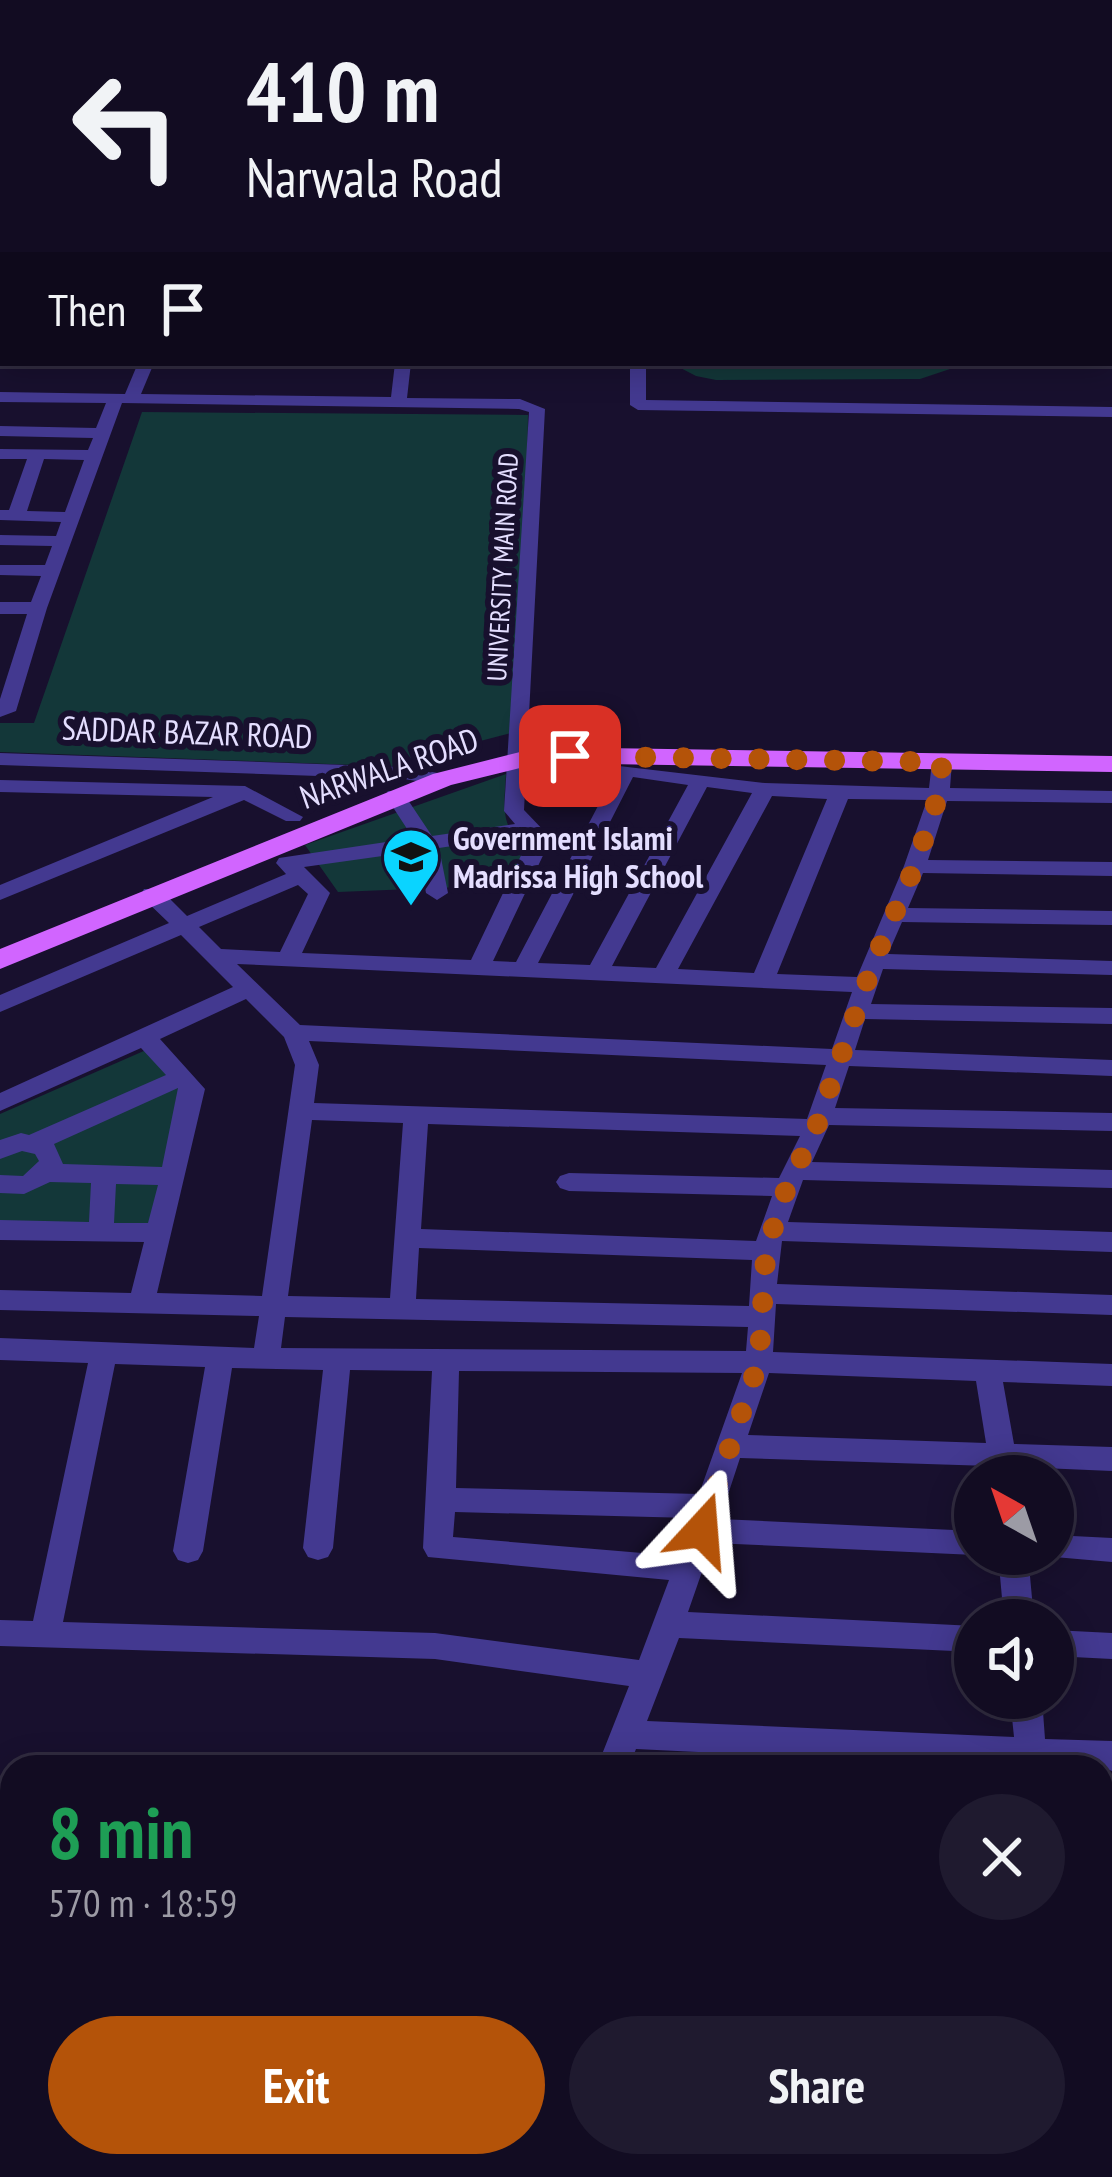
<!DOCTYPE html>
<html lang="en">
<head>
<meta charset="utf-8">
<style>
	:root { --surface:#120c22; --page:#1f1a2f; --text:#f1f3f6; --muted:#9c9ba5; --line:#312c40; --accent:#b45309 }
	body { margin:0; font-family:"PT Sans Narrow",sans-serif; background:var(--page); color:var(--text); height:100vh; display:flex; flex-direction:column; font-size:45px; white-space:nowrap }
	* { box-sizing:border-box; margin:0 }
	p { font-size:39px; color:var(--muted) }
	.icon { flex:none; width:66px; height:66px; fill:none; stroke:currentColor; stroke-width:2; stroke-linecap:round; stroke-linejoin:round }
	.map { position:relative; flex:1; overflow:hidden }
	.sheet { position:absolute; left:0px; top:1755px; width:1113px; height:423px; display:flex; flex-direction:column; background:var(--surface); border-radius:36px 36px 0 0; box-shadow:0 6px 30px #0003,0 0 0 3px var(--line) }
	.sheet>* { flex:none }
	.top-card { position:absolute; left:0px; top:0px; width:1113px; height:366px; box-shadow:0 6px 30px #0003,0 0 0 3px var(--line); background:#120c22; color:var(--text); overflow:hidden }
	.needle { width:78px; rotate:320deg }
	.controls { position:absolute; left:954px; top:1455px; display:grid; gap:24px }
	.controls a { display:grid; place-items:center; width:120px; height:120px; border-radius:50%; background:var(--surface); box-shadow:0 6px 30px #0003,0 0 0 3px var(--line); font-size:60px }
	.pin { position:absolute; display:grid; place-items:center; width:102px; height:102px; color:#fff; margin:-51px; border-radius:24px; box-shadow:0 6px 18px #0006 }
	.me { position:absolute; width:132px; margin:-66px; rotate:19deg; stroke-linejoin:round; filter:drop-shadow(0 0 9px #0008) }
	.turn { display:flex; align-items:center; gap:42px; height:252px; padding:0 48px; font-size:54px }
	.turn .icon { width:156px; height:156px; stroke-width:2.5 }
	.turn b { display:block; font-size:84px; line-height:102px }
	.then { display:flex; align-items:center; height:114px; padding:0 48px; background:#0003; gap:24px; font-size:45px }
	.round { display:grid; place-items:center; flex:none; width:126px; height:126px; border-radius:63px; background:var(--page) }
	.overview { display:flex; align-items:center; justify-content:space-between; height:204px; padding:0 48px }
	h1 { font-size:72px; font-weight:700; line-height:90px; color:#1e9e55 }
	.action { display:flex; gap:24px; margin-top:auto; padding:24px 48px }
	.action a { flex:1; height:138px; border-radius:72px; background:var(--accent); color:#fff; font-size:48px; font-weight:700; line-height:138px; text-align:center }
	.action a+a { background:var(--page); color:var(--text) }
	.map>svg:first-child { display:block }
	.green { fill:#133739 }
	.lines { fill:none; stroke-linecap:round; stroke-linejoin:round }
	.canal { stroke:#081d50; stroke-width:18 }
	.building { fill:#4a3c6f; stroke:#625685; stroke-width:3 }
	.minor { fill:#433990; fill-rule:evenodd }
	.major { fill:#d165ff; fill-rule:evenodd }
	.route { stroke:#b45309; stroke-width:21; stroke-dasharray:0 37.8 }
	.labels { text-anchor:middle; stroke-width:12; stroke-linejoin:round; paint-order:stroke }
	.far-street-label { font-size:27px; fill:#e4deff; stroke:#18102e }
	.street-label { font-size:33px; fill:#e4deff; stroke:#18102e }
	.poi-label { font-size:33px; font-weight:bold; fill:#e4deff; stroke:#18102e; text-anchor:start }
</style>
</head>
<body>
<div class="map">
<svg width="1112" height="2177" viewBox="0 0 1112 2177">
	<rect width="100%" height="100%" fill="#18102e"/>
	<path class="green" d="M671 363H968L920 379 716 380 696 376Z
		M142 412 528 415 523 730 465 745 411 767 0 752V723H34Z
		M506 774C504 808 499 833 533 849L511 885 338 892 305 845Z
		M146 1050 183 1092 149 1224 0 1223V1114Z"/>
	<g class="lines">
		<path class="canal" d="M0 4 17 0"/>
	</g>
	<path class="building" d="M833 0H903H897L898 3H834Z
		M934 0H1096L1098 3H935Z
		M1110 44H1112V72H1110Z"/>
	<g class="lines">
		<path class="minor" d="M284 0H296L283 3Z
			M633 0H645V3H633Z
			M808 0H820L821 3H809Z
			M904 0H916L917 3H905Z
			M1110 28H1112V36H1110Z
			M1112 143V151L1110 152V144Z
			M0 154H3V162H0Z
			M3 190V203L0 204V191Z
			M1110 323 1112 324V339L1110 338Z
			M138 363H154L141 394 391 397 395 363H411L407 398 520 399 545 409 524 810 548 835V845L493 961 516 962 619 766 765 783 929 788 932 762 942 756 952 762 950 788 1112 791V803L947 801 928 860 1112 862V876L923 873 908 908 1112 911V925L902 922 888 954 1112 961V975L883 969 871 1004 1112 1008V1024L865 1019 855 1050 1112 1060V1076L849 1066 835 1108 1112 1113V1131L829 1125 812 1162 1112 1170V1188L803 1180 788 1222 1112 1232V1252L782 1241 777 1284 1112 1295V1315L776 1304 773 1352 1112 1364V1386L1003 1382 1014 1444 1112 1447V1471L1019 1467 1020 1476H992L990 1466 740 1458 720 1519 975 1531V1554H979L975 1555 712 1543 688 1612 975 1626V1652L679 1638 647 1721 1014 1737 1010 1698H1042L1045 1739 1112 1741V1771L1101 1767 730 1753V1767H698V1752L636 1749 629 1767H597L629 1686 435 1659 0 1646V1620L33 1621 88 1363 0 1360V1338L254 1348 259 1316 0 1310V1290L131 1293 144 1242 0 1240V1220L89 1222 91 1183 50 1182 24 1194 0 1193V1175L23 1176 39 1161 35 1154 22 1151 0 1159V1140L21 1133 29 1135 166 1075 141 1048 0 1111V1093L233 987 181 935 0 1012V995L169 923 144 899 141 894 144 889H160L187 916 286 874 276 863 279 858 413 838 385 795 388 791H402L432 836 515 824 504 811 529 412 519 409 122 403 47 608 16 711 0 717V699L27 614H0V602H31L41 576 0 575V565H45L52 546 0 545V535L56 536 61 522 0 520V510H9L27 459H0V449L88 450 93 438 0 436V426L96 428 106 403 0 402V392L125 394ZM44 459 84 460 65 512 27 511ZM633 777 688 785 590 965 538 963ZM707 787 752 793 656 968 612 966ZM772 796 827 799 754 973 678 969ZM848 799 927 800 904 866 857 977 777 974ZM525 835 526 845 471 960 302 953 330 893 304 867 418 851 426 893 437 900 448 893 439 848ZM298 885 308 894 280 952 221 949 199 927ZM237 964 852 992 832 1049 300 1025ZM246 999 284 1037 295 1065 262 1296 157 1293 205 1089 160 1039ZM309 1041 826 1065 807 1119 314 1103 319 1065ZM178 1088 162 1167 63 1164 54 1144ZM312 1120 403 1123 390 1298 288 1296ZM428 1124 800 1136 779 1178 569 1173 560 1176 556 1182 560 1188 569 1191 772 1196 756 1241 421 1229ZM116 1184 158 1185 148 1223H114ZM419 1248 752 1260 749 1306 416 1299ZM285 1317 748 1327 746 1351 281 1348ZM115 1364 205 1367 173 1551 178 1560 188 1563 198 1560 203 1551 232 1368 323 1370 303 1548 308 1557 318 1560 328 1557 333 1548 350 1370 432 1371 423 1548 428 1557 669 1580 639 1660 435 1633 63 1622ZM459 1371 742 1373 699 1494 456 1488ZM769 1373 976 1381 986 1443 748 1435ZM455 1512 691 1518 678 1556 453 1537Z
			M630 363H646V400L1112 407V417L638 410 630 405Z
			M0 753 404 767 449 775 452 779 442 785 404 779 0 765Z
			M0 780 245 786 303 817 300 821H286L244 800 0 900V885L213 797 0 792Z
			M1053 1535 1112 1538V1562L1043 1556 1053 1554Z
			M998 1554H1028L1034 1620H1004Z
			M1053 1630 1112 1633V1659L1053 1656Z
			M0 1780 12 1781V1811L0 1810Z
			M1101 2089 1112 2090V2126L1101 2125Z
			M266 2166H302L301 2177H265Z
			M458 2166H494L490 2177H454Z
			M911 2166H947L948 2177H912Z"/>
		<path class="major" d="M604 748 1112 756V772L604 764 524 767 451 785 0 969V949L433 774 524 751Z"/>
	</g>
	<g class="lines">
		<path class="route" d="M570 756 942 762 939 794 915 866 874 961 816 1128 787 1187 766 1250 759 1361 702 1530"/>
	</g>
	<defs>
		<symbol id="school-pin" viewBox="-11 -11 22 30"><path d="M0 17L-7.5 6A9.5 9.5 0 1 1 7.5 6Z" fill="#0ad4ff" stroke="#18102e"/><path d="M0-5L7-2L0 1L-7-2ZM-4 1L0 2.5L4 1V4Q0 6-4 4Z" fill="#111"/></symbol>
	</defs>
	<g fill-rule="evenodd">
		<use href="#school-pin" x="378" y="824" width="66" height="90"/>
	</g>
	<g class="labels">
		<g class="far-street-label">
			<text transform="translate(503 567) rotate(-87)" y="9">UNIVERSITY MAIN ROAD</text>
		</g>
		<g class="street-label">
			<text transform="translate(187 732) rotate(2)" y="12">SADDAR BAZAR ROAD</text>
			<text transform="translate(389 768) rotate(-19)" y="12">NARWALA ROAD</text>
		</g>
		<g class="poi-label">
			<text x="453" y="850">Government Islami<tspan x="453" dy="38">Madrissa High School</tspan></text>
		</g>
	</g>
</svg>
<div class="controls">
<a><svg class="needle" viewBox="-14 -14 28 28"><path d="M0-13l5 13h-10z" fill="#e53935"/><path d="M0 13l5-13h-10z" fill="#9c9ba5"/></svg></a>
<a><svg class="icon" aria-label="sound" viewBox="0 0 24 24"><path d="M4 9h4l5-4v14l-5-4H4zM17 9q2 3 0 6"/></svg></a>
</div>
<div class="pin" style="left:570px;top:756px;background:#d93025"><svg class="icon" aria-label="arrive" viewBox="0 0 24 24"><path d="M6 21V4h12l-3 4 3 4H6"/></svg></div>
<svg class="me" style="left:702px;top:1530px" viewBox="-20 -20 40 40"><path d="M0-17L14 15 0 8-14 15z" fill="#b45309" stroke="#fff" stroke-width="4"/></svg>
<div class="top-card">
<div class="turn"><svg class="icon" aria-label="left" viewBox="0 0 24 24"><path d="M17 20v-9H6M10 6l-5 5 5 5"/></svg><div><b>410 m</b>Narwala Road</div></div>
<div class="then">Then<svg class="icon" aria-label="arrive" viewBox="0 0 24 24"><path d="M6 21V4h12l-3 4 3 4H6"/></svg></div>
</div>
<section class="sheet">
<div class="overview"><div><h1>8 min</h1><p>570 m · 18:59</p></div><a class="round"><svg class="icon" aria-label="close" viewBox="0 0 24 24"><path d="M6 6l12 12M18 6L6 18"/></svg></a></div>
<div class="action"><a>Exit</a><a>Share</a></div>
</section>
</div>
</body>
</html>
